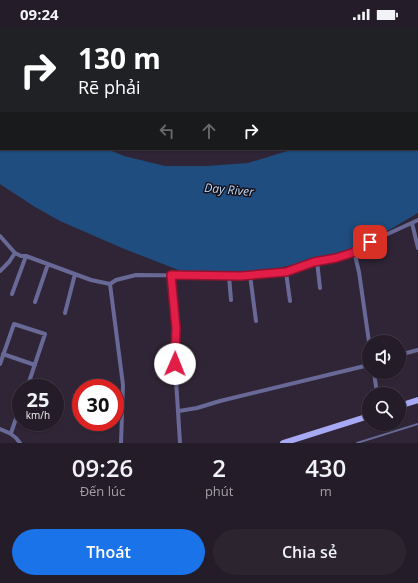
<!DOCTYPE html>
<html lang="vi">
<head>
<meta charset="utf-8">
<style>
	:root { --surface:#241c28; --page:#2c2530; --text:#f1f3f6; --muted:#a3a1a8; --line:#413a45; --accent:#1a73e8 }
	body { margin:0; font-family:"Open Sans",sans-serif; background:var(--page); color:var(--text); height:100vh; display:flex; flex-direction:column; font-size:15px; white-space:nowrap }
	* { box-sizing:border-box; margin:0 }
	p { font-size:13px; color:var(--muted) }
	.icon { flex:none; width:22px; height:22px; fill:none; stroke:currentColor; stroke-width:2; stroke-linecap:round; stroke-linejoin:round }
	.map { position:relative; height:415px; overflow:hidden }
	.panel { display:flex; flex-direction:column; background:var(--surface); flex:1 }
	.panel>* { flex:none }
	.hud { position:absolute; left:0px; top:0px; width:418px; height:122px; box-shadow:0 1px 3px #0004,0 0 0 1px var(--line); background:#202124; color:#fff; overflow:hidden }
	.buttons { position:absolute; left:362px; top:307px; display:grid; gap:8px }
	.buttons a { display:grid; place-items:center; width:44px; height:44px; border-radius:50%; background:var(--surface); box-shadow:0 1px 3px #0004,0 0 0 1px var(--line); font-size:20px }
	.speed { position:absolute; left:12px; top:351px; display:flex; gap:8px; font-size:20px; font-weight:700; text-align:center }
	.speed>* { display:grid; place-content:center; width:52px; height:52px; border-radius:50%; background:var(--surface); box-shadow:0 1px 3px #0004,0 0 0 1px var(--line); line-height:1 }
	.speed small { font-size:10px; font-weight:400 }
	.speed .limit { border:6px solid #d22; background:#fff; color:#111 }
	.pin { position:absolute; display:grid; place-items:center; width:34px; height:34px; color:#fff; margin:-17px; border-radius:8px; box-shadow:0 2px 6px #0006 }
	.me { position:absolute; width:44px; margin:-22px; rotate:1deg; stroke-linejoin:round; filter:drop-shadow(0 0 3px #0008) }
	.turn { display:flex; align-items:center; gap:14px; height:84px; padding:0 12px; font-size:18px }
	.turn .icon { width:52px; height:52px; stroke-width:2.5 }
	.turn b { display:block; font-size:28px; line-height:34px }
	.lanes { display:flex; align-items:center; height:38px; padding:0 12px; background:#0003; justify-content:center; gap:20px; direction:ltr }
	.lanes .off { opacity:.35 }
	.eta { display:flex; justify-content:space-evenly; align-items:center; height:68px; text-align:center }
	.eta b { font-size:24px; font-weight:600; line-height:28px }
	.cta { display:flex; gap:8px; margin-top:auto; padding:8px 12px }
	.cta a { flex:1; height:46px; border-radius:24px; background:var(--accent); color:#fff; font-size:16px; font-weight:600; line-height:46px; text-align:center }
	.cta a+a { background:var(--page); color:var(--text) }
	.status { display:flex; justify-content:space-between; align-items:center; height:28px; padding:0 20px; background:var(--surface); direction:ltr }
	.status svg { height:11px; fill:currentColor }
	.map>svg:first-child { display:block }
	.water { fill:#1f4d7f }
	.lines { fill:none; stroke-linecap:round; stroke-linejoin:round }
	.lane { stroke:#686996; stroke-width:2 }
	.street { stroke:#686996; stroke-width:4 }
	.secondary { stroke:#8b8bd4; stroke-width:5.5 }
	.primary { stroke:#a8a9f5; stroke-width:6 }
	.route-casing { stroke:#92132f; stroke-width:10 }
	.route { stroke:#e11d48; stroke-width:7 }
	.labels { text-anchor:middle; stroke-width:3; stroke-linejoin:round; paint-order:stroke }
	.water-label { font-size:12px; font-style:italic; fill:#bcd6f5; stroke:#151018 }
</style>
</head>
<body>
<div class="status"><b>09:24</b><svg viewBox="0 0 49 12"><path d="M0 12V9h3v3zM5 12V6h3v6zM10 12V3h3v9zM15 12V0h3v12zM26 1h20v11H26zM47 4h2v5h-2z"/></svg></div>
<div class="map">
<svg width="418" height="415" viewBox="0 0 418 415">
	<rect width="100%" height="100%" fill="#302536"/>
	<path class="water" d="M0 0 4 1H1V121H107L124 128 165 138H207L248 135 294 121H417L418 71V185L379 208 333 229 278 240 249 244 186 245 122 220 60 193 35 179 0 156Z"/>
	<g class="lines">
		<path class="lane" d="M357 415 418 396"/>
		<path class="street" d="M205 0V1
			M405 0V1
			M49 1V0
			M158 1V0
			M309 1 311 0
			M393 1 394 0
			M417 18H418
			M412 195 418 220
			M0 208 15 225 21 228H26L91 252 110 256 116 252 136 247 241 248 286 244 314 234 336 230 352 225 370 214 418 192
			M354 223 359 244 369 314
			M317 233 320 260
			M0 243 9 234 15 225
			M286 244 290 273
			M171 247 176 300 175 336 180 415
			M250 247 256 293
			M229 248 231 272
			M110 256 123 357 121 415
			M12 266 26 228
			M35 274 48 236
			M65 285 75 246
			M3 326 35 337
			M399 327 418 322
			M0 336 14 296 45 306 27 360
			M374 344 377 366
			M179 383 197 380 220 373 369 337
			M0 401C8 404 15 407 20 415
			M11 405 21 376"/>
		<path class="secondary" d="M188 0 193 1
			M213 1 216 0"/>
		<path class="primary" d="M399 378 418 372
			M283 415 369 388"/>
	</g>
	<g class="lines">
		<defs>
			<path id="route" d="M175 336 176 300 171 247 241 248 286 244 314 234 336 230 352 225 370 214"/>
		</defs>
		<use href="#route" class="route-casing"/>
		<use href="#route" class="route"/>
	</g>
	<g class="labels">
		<g class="water-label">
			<text transform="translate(229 162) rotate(5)" y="4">Day River</text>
		</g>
	</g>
</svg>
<div class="buttons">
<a><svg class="icon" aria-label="sound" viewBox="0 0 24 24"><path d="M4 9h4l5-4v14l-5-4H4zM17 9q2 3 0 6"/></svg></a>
<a><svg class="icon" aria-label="search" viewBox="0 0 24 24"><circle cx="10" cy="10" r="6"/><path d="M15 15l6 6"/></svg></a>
</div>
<div class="speed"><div>25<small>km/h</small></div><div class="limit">30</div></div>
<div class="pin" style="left:370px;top:214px;background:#d93025"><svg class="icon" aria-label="arrive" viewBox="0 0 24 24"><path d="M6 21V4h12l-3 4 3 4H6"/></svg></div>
<svg class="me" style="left:175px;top:336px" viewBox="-20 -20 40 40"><circle r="19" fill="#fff"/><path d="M0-13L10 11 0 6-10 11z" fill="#e11d48"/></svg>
<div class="hud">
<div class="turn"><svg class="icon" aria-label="right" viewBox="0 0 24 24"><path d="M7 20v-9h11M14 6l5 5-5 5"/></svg><div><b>130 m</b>Rẽ phải</div></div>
<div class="lanes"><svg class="icon off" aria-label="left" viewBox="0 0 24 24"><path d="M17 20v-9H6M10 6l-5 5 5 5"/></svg><svg class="icon off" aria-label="ahead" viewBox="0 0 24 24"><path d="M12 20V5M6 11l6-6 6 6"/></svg><svg class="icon" aria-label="right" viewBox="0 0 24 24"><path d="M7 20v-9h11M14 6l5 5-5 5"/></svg></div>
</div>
</div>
<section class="panel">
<div class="eta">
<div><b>09:26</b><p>Đến lúc</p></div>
<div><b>2</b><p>phút</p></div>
<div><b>430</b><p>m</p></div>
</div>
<div class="cta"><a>Thoát</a><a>Chia sẻ</a></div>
</section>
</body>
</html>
